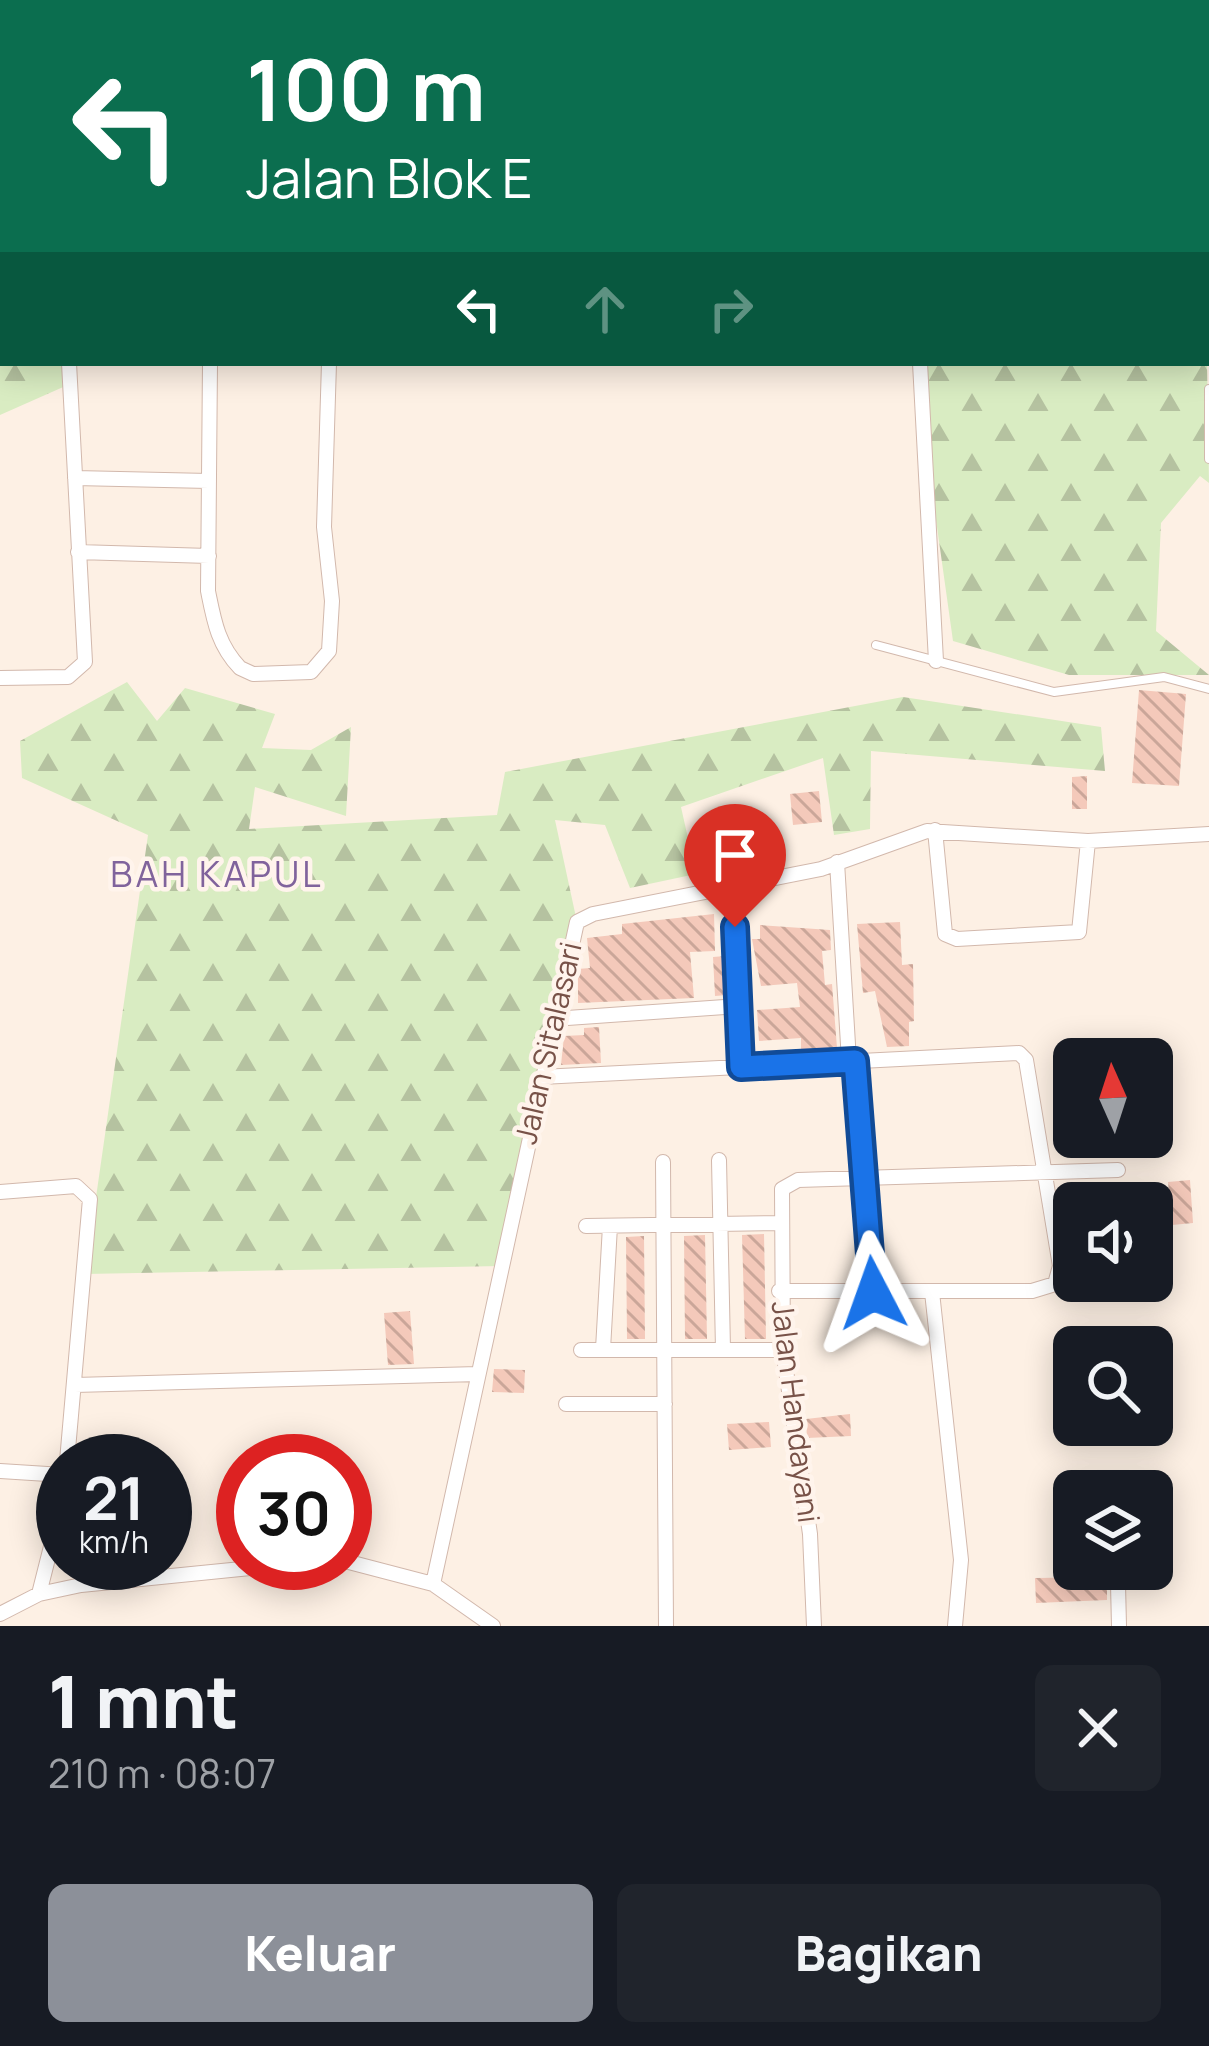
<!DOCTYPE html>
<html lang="id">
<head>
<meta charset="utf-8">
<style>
	:root { --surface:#171b24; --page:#20242c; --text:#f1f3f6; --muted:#9ea1a6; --accent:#8c9099 }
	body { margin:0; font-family:Manrope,sans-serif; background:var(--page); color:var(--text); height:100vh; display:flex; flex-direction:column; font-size:45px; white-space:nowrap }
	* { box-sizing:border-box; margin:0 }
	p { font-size:39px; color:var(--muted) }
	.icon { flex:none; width:66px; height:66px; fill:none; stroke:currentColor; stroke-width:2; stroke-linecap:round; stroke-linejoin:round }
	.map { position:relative; height:1626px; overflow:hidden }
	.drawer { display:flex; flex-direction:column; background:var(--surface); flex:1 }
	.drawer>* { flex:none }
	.guide { position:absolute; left:0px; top:0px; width:1209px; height:366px; box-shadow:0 6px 30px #0003; background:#0b6e4f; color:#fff; overflow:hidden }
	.needle { width:78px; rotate:357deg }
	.buttons { position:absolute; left:1053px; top:1038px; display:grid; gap:24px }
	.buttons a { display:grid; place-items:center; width:120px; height:120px; border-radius:18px; background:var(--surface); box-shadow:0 6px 30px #0003; font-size:60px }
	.speed { position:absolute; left:36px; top:1434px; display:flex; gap:24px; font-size:60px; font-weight:700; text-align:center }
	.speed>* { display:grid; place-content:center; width:156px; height:156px; border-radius:50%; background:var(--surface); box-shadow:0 6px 30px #0003; line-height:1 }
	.speed small { font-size:30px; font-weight:400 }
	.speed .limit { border:18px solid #d22; background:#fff; color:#111 }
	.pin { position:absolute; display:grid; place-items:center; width:102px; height:102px; color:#fff; margin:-123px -51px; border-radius:50% 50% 50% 0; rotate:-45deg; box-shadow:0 0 12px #0007 }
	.pin .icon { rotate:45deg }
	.me { position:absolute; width:132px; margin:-66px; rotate:356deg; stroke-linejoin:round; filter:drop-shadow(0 0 9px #0008) }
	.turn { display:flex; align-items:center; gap:42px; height:252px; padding:0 48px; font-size:54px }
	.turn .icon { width:156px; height:156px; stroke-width:2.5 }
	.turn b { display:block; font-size:84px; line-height:102px }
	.lanes { display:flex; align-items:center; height:114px; padding:0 48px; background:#0003; justify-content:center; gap:60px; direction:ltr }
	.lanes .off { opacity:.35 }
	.round { display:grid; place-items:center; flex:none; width:126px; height:126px; border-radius:18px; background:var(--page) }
	.overview { display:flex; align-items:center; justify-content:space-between; height:204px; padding:0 48px }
	h1 { font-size:72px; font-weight:800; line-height:90px }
	.cta { display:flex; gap:24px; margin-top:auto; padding:24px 48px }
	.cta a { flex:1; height:138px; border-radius:18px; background:var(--accent); color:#fff; font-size:48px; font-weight:800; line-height:138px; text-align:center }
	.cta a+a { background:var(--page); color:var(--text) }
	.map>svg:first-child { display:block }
	.forest { fill:url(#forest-firs) }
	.building { fill:url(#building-back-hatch) }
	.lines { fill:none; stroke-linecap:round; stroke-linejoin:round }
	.lane-casing { stroke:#d2b8ac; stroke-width:10 }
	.street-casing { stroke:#d2b8ac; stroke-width:16 }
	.lane { stroke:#fff; stroke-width:8 }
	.street { stroke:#fff; stroke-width:14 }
	.route-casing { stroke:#114b97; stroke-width:30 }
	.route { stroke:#1a73e8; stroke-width:21 }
	.labels { text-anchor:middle; stroke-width:9; stroke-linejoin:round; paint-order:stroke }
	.street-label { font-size:30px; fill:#785248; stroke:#fff4ec }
	.quarter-label { font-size:36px; letter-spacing:3px; fill:#80639c; stroke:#fff4ec }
</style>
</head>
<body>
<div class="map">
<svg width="1209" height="1626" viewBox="0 0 1209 1626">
	<defs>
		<pattern id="forest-firs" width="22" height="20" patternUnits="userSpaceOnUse" patternTransform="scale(3)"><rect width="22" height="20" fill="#d9ecc2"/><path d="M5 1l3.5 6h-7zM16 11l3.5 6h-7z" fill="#b5c2a0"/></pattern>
		<pattern id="building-back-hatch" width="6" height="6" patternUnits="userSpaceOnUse" patternTransform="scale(3)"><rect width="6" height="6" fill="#f4c9ba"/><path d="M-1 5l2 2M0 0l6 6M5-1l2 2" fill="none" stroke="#caa699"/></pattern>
	</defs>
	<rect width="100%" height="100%" fill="#fdf0e4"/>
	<path class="forest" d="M646 0H1209V186L1206 190V3Z
		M0 283 3 363H69L70 384 0 415Z
		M1206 302 1209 483 1200 476 1161 523 1156 631 1209 675H1069L953 641 914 363H1206Z
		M127 682 157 721 185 688 275 714 262 748 311 750 351 727 346 816 255 787 249 829 497 815 505 772 903 697 1101 727 1105 771 871 751 870 829 834 835 823 758 681 807 696 874 630 888 605 825 555 820 577 922 501 1266 85 1274 148 835 22 778 20 741Z"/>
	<path class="building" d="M1139 690 1186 694 1179 786 1132 783Z
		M1087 776V809H1072V777Z
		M819 791 822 822 793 825 790 794Z
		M714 914 715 951 690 952 694 998 578 1003V969L590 968 587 938 622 934V924Z
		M900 922 902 965 913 964 914 1021 909 1022V1046L887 1047 875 991 863 993 857 924Z
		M760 925 830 930 831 950 822 951 825 985 832 984 837 1048 801 1050V1038L759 1041 757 1010 800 1007 797 983 761 986 752 939H760Z
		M725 956 727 995 715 996 713 957Z
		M599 1027 601 1063 561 1065 564 1036 584 1035V1028Z
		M1190 1180 1193 1223 1172 1225 1168 1182Z
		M764 1234 766 1339H745L742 1235Z
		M705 1235 707 1339H685L684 1236Z
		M644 1236 645 1339H627L626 1237Z
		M410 1311 414 1364 388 1365 384 1313Z
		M494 1369 525 1370 524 1393 492 1392Z
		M850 1414 851 1436 807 1438 806 1419Z
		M769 1422 771 1447 729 1450 727 1424Z
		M1107 1577V1600L1036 1603 1035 1578Z"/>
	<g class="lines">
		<defs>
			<path id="lane" d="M823 3 826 0
				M1209 389V459
				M876 645 1054 692 1164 677 1209 689"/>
			<path id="street" d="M6 0 7 3
				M222 0V3
				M429 0V3
				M568 3 571 0
				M0 218H3
				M0 283H3
				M210 363 208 591C214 621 218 645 240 668L253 674 311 672 329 651 332 601 324 527 329 363
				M920 363 936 661
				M75 478 209 481
				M78 552 209 556
				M0 678 68 677 85 662 69 363
				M935 830 945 934 957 939 1079 932 1088 841
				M837 862 849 1061
				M734 888 741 1067
				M553 1019 739 1006
				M855 1061 873 1293
				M541 1077 1019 1053 1026 1060 1060 1266 1055 1284
				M719 1160 723 1349
				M663 1162 666 1626
				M0 1192 76 1186 90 1199 67 1461
				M586 1226 778 1223
				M779 1291H1032L1055 1284 1155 1289
				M932 1292 961 1560 955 1626
				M603 1349 610 1226
				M581 1350H783
				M75 1385 478 1374
				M566 1404H665
				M0 1471 63 1475
				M345 1561 433 1584 493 1626
				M433 1584 577 922 593 914 821 869 927 831 1088 841 1209 834
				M1118 1584 1119 1626
				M39 1594 63 1499
				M0 1614 39 1594 81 1585 301 1563
				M814 1626 810 1534 783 1350 782 1189 798 1180 1118 1170"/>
		</defs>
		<use href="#lane" class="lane-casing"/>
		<use href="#street" class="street-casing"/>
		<use href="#lane" class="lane"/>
		<use href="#street" class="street"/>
	</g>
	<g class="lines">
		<defs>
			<path id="route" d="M735 927 741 1067 855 1061 873 1293"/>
		</defs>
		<use href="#route" class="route-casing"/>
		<use href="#route" class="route"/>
	</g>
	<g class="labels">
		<g class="street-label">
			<text transform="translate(549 1043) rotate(-77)" y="10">Jalan Sitalasari</text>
			<text transform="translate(795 1412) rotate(83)" y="10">Jalan Handayani</text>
		</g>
		<g class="quarter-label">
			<text x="217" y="887">BAH KAPUL</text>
		</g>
	</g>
</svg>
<div class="buttons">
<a><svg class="needle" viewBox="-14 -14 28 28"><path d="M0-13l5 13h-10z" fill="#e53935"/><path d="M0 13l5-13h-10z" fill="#9ea1a6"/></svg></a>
<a><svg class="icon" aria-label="sound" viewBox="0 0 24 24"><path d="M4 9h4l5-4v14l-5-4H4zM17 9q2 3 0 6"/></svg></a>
<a><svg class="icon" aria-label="search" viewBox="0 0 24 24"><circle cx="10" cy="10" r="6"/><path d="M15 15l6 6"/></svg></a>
<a><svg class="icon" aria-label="layers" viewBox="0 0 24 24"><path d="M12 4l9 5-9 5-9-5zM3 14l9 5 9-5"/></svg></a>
</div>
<div class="speed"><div>21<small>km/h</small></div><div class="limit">30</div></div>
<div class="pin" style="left:735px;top:927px;background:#d93025"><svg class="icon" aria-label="arrive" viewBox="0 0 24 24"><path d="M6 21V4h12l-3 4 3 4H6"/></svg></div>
<svg class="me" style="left:873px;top:1293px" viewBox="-20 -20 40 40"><path d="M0-17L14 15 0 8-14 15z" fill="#1a73e8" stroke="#fff" stroke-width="4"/></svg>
<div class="guide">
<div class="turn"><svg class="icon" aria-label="left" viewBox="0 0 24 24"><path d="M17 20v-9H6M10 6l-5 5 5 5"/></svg><div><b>100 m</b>Jalan Blok E</div></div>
<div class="lanes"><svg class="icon" aria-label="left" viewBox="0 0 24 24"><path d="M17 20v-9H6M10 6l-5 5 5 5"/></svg><svg class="icon off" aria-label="ahead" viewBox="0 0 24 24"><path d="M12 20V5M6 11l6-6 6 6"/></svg><svg class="icon off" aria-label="right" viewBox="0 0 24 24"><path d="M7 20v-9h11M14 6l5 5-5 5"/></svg></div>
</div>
</div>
<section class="drawer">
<div class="overview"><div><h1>1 mnt</h1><p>210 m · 08:07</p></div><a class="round"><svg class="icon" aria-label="close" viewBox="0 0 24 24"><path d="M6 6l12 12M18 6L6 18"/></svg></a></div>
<div class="cta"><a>Keluar</a><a>Bagikan</a></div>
</section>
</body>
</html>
